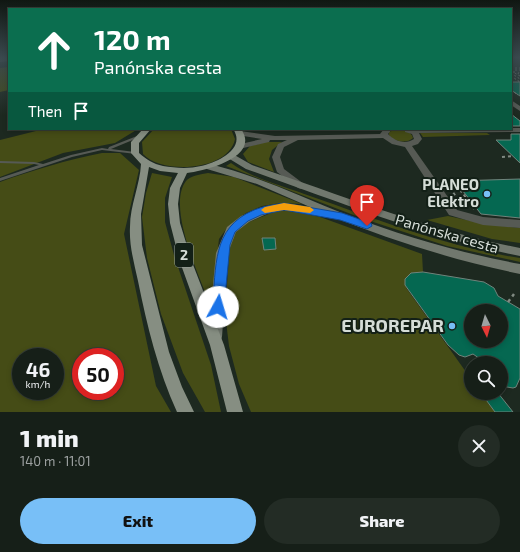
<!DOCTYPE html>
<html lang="en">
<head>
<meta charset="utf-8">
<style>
	:root { --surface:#161f18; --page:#232c25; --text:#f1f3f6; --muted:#9ea2a2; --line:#353d37; --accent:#78bff7 }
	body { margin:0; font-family:"Exo 2",sans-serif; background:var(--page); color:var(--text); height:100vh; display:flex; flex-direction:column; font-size:15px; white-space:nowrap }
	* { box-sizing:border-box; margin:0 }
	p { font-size:13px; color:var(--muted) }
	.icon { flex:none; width:22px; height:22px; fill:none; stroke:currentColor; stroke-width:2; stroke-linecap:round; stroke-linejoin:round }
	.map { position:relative; height:412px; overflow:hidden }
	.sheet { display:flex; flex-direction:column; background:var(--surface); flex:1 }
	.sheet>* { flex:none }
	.top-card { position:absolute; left:8px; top:8px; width:504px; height:122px; border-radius:0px; box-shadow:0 2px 6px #0003,0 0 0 1px var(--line); background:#0b6e4f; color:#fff; overflow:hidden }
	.needle { width:26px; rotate:175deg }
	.tools { position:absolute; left:464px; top:304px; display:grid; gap:8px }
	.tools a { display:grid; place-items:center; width:44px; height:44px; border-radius:50%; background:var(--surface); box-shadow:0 2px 6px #0003,0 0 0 1px var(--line); font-size:20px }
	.speed { position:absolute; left:12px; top:348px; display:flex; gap:8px; font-size:20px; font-weight:700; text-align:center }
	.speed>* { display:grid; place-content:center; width:52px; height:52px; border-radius:50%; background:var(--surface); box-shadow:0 2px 6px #0003,0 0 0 1px var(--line); line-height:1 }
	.speed small { font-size:10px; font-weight:400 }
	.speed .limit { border:6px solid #d22; background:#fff; color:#111 }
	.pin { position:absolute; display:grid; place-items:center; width:34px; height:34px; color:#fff; margin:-41px -17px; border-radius:50% 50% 50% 0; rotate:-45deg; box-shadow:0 0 4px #0007 }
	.pin .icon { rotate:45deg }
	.me { position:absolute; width:44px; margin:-22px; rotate:6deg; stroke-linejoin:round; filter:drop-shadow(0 0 3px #0008) }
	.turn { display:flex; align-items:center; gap:14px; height:84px; padding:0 20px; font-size:18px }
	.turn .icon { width:52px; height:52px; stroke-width:2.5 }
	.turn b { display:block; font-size:28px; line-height:34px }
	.then { display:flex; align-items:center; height:38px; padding:0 20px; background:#0003; gap:8px; font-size:15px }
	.round { display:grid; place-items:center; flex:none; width:42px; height:42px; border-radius:21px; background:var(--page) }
	.overview { display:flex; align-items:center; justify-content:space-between; height:68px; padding:0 20px }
	h1 { font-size:24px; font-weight:800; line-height:30px }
	.cta { display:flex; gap:8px; margin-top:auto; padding:8px 20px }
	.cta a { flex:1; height:46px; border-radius:24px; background:var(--accent); color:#111; font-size:16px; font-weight:800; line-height:46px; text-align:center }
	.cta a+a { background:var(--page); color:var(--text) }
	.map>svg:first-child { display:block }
	.green { fill:#454c16; fill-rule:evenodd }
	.building { fill:#056851; stroke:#70837b; fill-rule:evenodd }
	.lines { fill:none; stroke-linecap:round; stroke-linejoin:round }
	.path-far2 { stroke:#808a82; stroke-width:1; stroke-dasharray:2 2; stroke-linecap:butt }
	.path-far1 { stroke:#808a82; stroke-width:2; stroke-dasharray:3 3; stroke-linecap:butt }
	.path { stroke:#808a82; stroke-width:2.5; stroke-dasharray:3.5 3.5; stroke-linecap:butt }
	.service { fill:#565a54; fill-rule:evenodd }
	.minor { fill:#565a54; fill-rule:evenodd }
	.secondary { fill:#71786e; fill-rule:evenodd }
	.primary { fill:#868e82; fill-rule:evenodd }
	.route { fill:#1a73e8; stroke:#114b97 }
	.slow { fill:#f59e0b }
	.poi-dot { fill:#78bff7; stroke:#132017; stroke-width:1.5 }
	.labels { text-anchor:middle; stroke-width:4; stroke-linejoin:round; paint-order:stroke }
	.shield { fill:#132017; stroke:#9ba49d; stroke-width:1 }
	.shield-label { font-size:14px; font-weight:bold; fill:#d5ddd7 }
	.poi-label { font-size:15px; font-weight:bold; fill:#d5ddd7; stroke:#132017; text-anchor:end }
	.street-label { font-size:15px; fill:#d5ddd7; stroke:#132017 }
	.near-poi-label { font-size:18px; font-weight:bold; fill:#d5ddd7; stroke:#132017; text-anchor:end }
</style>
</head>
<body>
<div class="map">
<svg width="520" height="412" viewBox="0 0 520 412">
	<rect width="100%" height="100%" fill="#1d2920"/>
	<path class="green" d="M9 67V90L0 92V68Z
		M44 129H138L115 143 63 153 0 177V140Z
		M154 129H231L235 139C229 171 162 175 143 154L142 142Z
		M394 130C402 130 411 130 413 138 407 144 394 142 389 135V132Z
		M420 133H487L490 135 423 137Z
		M266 142H282L272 150 269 159 274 172 248 162 243 154 250 146Z
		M102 153H120L139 170 124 234 156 386 171 412H0V182C33 170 67 160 102 153ZM21 357H55V391H21ZM81 357H115V391H81Z
		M231 163C251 178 286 187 310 196 379 220 447 247 520 258V262L447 246 364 219 226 166Z
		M152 173 172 177 165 198V222L174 255 211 365 221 412H205L183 373 161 314 147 258 142 217 146 193Z
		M208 173 234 177 302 204 281 203 262 206 246 213 227 228 219 239 211 307C201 280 166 207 186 181 190 176 201 174 208 173Z
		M276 211H291L320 217 422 254 423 272C412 273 401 275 407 289L471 379V393H481L495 412H251L239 384 229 346 225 313 230 242 238 229 244 224Z
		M448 216 485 224 520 228V243L492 239 427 220Z"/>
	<path class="building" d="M511 82H520V96L511 90Z
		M511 114 520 121V126H511Z
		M511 134H520V163L496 140H511Z
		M520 179V218L481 214 455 181Z
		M262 238H275L276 249 264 250Z
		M423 272 484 282 494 288 498 296 520 309V378L516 387 513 388 501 386V363H486L473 354 465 357 459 355 448 345 405 285V279L411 273ZM471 311H501V341H471Z
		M481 393H498L513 412H495Z"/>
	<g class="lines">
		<path class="path-far2" d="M511 68H520
			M511 70H520
			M515 72H513L520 76
			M511 73 520 79
			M518 74 519 72
			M511 76 520 82
			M511 90 518 95"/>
		<path class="path-far1" d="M502 157 513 156
			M446 182H454L470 203 461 204Z
			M470 203 474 209"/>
		<path class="path" d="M508 302 514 294"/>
		<path class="service" d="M137 136H138L140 137 111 149 135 152 137 153 136 154 102 150 72 157 0 181V178L39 165 34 164 0 163V161L34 162 43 164 71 155 102 148 108 149 109 147Z"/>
		<path class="minor" d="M0 58H9V61L0 62Z
			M511 100 520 106V111L511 105Z
			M511 128H520V132L419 133 422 139 418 144 412 146 457 210 483 217 520 220V228L483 225 449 215 405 147 392 144 383 138 298 140 284 147 280 157 284 169 304 184 306 186 301 189 298 188 277 172 272 157 278 144 287 140H270L269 142 239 149 235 147 236 145 262 139 237 135V131H240L275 136 380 134 384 129H392L388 134C395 141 405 145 414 139L412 134 405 132V129Z"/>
		<path class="secondary" d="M231 153 252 165C341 195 428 230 520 248V256C425 237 337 201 246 169L228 158 227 156Z
			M210 164C258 176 301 197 347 215 403 236 461 253 520 264V274C453 260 389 240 326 214L322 215 284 210 273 211 249 222 236 232 228 253 222 337 220 342 215 344 210 342 208 337 216 253 227 227 241 216 271 205 284 204 310 207 257 184 207 169 206 167Z"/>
		<path class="primary" d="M143 129H151L139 143V153C146 159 153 164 163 166 175 168 189 169 201 166 216 163 247 149 233 129H241C261 157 205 171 187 173L180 188 178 204 180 223 192 262 224 345 243 412H227L210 345 180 262 170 223 168 204 170 188 178 173 160 171 149 167 141 214 142 245 169 352 182 387 194 412H177C158 370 147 326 138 281 134 263 129 245 130 227 130 205 140 185 141 164L131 153V142Z"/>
	</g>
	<linearGradient id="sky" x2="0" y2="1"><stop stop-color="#101712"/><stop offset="0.5" stop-color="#3a494e"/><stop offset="1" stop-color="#3a494e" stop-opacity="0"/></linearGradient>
	<rect width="520" height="115" fill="url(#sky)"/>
	<path class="route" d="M284 203 342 213 371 223 372 226 367 229 340 220 284 210 261 215 248 221 235 232 230 245 224 307 223 311 218 312 214 311 212 307C217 267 211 228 254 210 263 206 274 205 284 203Z"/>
	<path class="slow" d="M284 203 310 207 314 210 310 213 284 210 265 213 261 210 265 207Z"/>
	<g class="poi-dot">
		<circle cx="487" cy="194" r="4"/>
		<circle cx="452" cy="326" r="4"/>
	</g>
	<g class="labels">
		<rect class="shield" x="175" y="243" width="18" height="24" rx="3"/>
		<g class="shield-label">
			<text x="184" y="260">2</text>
		</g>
		<g class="poi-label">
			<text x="479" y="190">PLANEO<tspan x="479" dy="17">Elektro</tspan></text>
		</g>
		<g class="street-label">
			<text transform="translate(447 234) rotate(16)" y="5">Panónska cesta</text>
		</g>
		<g class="near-poi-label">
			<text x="444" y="332">EUROREPAR</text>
		</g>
	</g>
</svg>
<div class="tools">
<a><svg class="needle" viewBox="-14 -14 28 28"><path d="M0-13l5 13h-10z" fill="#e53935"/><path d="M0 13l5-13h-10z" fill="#9ea2a2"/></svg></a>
<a><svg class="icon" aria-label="search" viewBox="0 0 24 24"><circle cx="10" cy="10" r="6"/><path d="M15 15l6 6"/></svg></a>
</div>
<div class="speed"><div>46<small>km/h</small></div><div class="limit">50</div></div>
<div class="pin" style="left:367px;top:226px;background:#d93025"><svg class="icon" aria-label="arrive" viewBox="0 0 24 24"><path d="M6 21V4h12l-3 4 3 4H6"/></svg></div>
<svg class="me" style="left:218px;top:307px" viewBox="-20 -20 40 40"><circle r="19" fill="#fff"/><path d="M0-13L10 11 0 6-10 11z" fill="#1a73e8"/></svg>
<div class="top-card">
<div class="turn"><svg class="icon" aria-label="ahead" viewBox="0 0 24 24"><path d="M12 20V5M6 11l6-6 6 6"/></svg><div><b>120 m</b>Panónska cesta</div></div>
<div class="then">Then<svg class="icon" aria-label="arrive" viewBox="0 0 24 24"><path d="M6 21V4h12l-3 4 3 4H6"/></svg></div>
</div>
</div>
<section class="sheet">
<div class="overview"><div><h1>1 min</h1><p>140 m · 11:01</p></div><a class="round"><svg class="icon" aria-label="close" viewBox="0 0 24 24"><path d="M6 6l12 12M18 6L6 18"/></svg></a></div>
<div class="cta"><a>Exit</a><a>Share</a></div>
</section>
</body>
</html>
